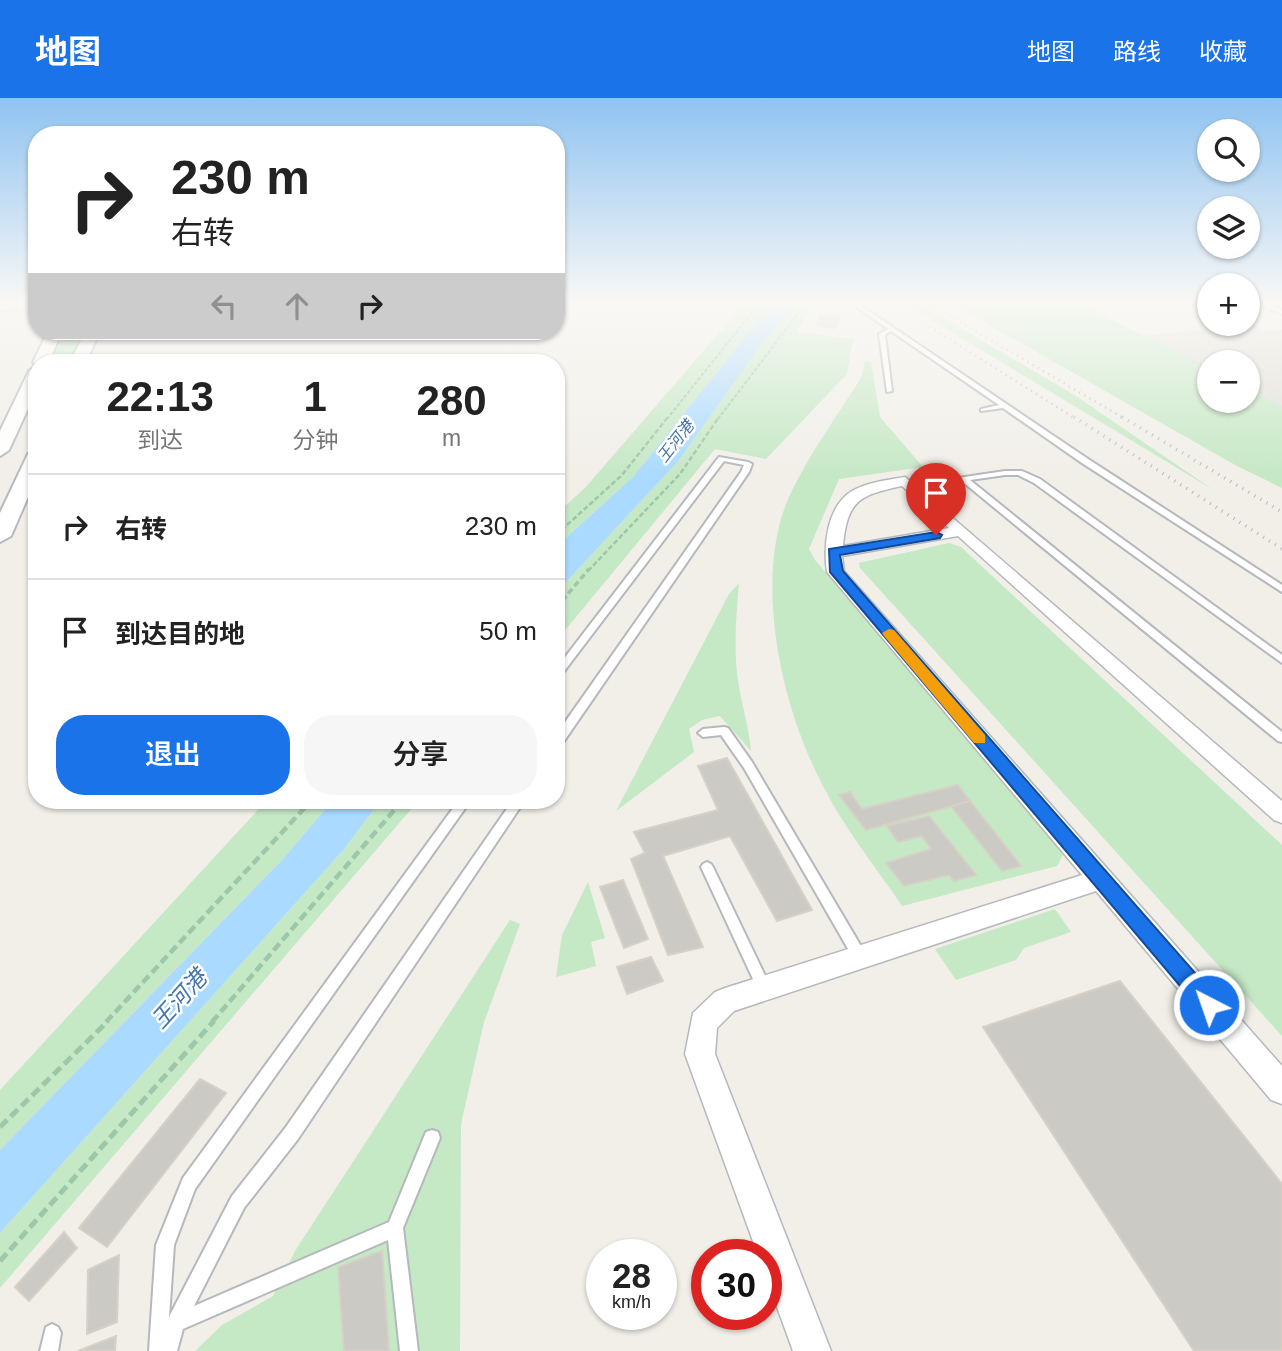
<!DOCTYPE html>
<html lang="zh">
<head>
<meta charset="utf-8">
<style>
	:root { --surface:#fff; --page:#f6f6f6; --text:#222; --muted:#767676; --line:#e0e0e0; --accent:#1a73e8 }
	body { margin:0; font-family:Helvetica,"Noto Sans SC",sans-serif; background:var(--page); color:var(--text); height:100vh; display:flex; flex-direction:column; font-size:26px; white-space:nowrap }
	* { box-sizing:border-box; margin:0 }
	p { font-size:23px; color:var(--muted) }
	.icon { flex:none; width:38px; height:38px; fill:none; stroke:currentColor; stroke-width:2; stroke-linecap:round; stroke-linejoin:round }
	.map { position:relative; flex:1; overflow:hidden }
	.panel { position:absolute; left:28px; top:256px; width:537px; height:455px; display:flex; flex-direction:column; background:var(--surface); border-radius:28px; box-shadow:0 2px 5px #0004 }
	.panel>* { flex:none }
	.hud { position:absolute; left:28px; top:28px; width:537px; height:214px; border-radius:28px; box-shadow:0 2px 5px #0004; background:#fff; color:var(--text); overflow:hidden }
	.controls { position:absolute; left:1197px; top:21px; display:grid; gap:14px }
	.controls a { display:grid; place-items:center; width:63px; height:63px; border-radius:50%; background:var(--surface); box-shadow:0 2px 5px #0004; font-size:35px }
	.speed { position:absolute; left:586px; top:1141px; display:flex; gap:14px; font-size:35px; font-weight:700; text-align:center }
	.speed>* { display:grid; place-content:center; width:91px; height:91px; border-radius:50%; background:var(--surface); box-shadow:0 2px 5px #0004; line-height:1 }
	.speed small { font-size:18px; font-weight:400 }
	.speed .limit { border:10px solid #d22; background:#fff; color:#111 }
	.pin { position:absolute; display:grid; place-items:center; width:60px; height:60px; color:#fff; margin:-72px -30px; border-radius:50% 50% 50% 0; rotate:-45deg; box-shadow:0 0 7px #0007 }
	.pin .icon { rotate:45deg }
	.me { position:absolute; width:77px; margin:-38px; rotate:319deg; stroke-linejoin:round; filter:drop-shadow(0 0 5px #0008) }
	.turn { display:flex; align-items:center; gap:24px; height:147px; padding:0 28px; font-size:32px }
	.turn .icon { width:91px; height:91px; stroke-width:2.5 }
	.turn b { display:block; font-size:49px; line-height:60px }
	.lanes { display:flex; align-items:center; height:66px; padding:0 28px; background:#0003; justify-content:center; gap:35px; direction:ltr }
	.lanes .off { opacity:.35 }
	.eta { display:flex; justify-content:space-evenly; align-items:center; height:119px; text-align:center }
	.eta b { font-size:42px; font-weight:600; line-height:49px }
	.button { display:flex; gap:14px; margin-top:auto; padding:14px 28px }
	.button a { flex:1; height:80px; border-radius:28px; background:var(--accent); color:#fff; font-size:28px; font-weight:600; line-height:80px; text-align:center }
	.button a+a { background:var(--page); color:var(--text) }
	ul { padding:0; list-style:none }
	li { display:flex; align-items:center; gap:21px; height:105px; padding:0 28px; border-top:2px solid var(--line) }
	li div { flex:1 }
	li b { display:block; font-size:26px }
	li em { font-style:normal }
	header { display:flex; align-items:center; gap:42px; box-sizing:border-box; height:98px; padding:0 35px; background:var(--accent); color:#fff }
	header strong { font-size:33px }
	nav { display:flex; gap:38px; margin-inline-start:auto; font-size:24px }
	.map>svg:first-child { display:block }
	.education { fill:#e1ded6 }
	.green { fill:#c5e8c5 }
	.water { fill:#aadaff }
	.building { fill:#cccac5; stroke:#d6d1c6; stroke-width:2 }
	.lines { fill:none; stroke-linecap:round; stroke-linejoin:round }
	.lane-casing { stroke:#b5b8bc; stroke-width:4 }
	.street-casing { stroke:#b5b8bc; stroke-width:3 }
	.secondary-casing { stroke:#b6babf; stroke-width:4 }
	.primary-casing { stroke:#f2c960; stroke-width:3 }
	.path-far4 { stroke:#9cc7a9; stroke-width:2; stroke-dasharray:3.5 2; stroke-linecap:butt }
	.path-far3 { stroke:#9cc7a9; stroke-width:2.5; stroke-dasharray:5 2.5; stroke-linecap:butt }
	.path-far2 { stroke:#9cc7a9; stroke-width:3.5; stroke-dasharray:6 3.5; stroke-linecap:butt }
	.path-far1 { stroke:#9cc7a9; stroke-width:4.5; stroke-dasharray:9 4.5; stroke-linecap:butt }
	.path { stroke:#9cc7a9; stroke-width:5; stroke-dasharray:10 5; stroke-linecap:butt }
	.lane { fill:#fff; fill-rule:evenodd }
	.street { fill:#fff; fill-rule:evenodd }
	.secondary { fill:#fff; fill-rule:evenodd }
	.primary { fill:#fff2af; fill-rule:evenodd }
	.rail-far1 { stroke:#b6b7b8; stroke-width:2.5; stroke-dasharray:1 5; stroke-linecap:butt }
	.rail { stroke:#b6b7b8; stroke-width:3.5; stroke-dasharray:1 6; stroke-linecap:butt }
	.route { fill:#1a73e8; stroke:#114b97; stroke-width:2 }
	.slow { fill:#f59e0b }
	.labels { text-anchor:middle; stroke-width:5; stroke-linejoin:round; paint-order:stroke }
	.far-water-label { font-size:16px; font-style:italic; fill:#4174aa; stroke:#fff }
	.near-water-label { font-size:23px; font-style:italic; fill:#4174aa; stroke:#fff }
</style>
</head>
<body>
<header>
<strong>地图</strong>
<nav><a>地图</a><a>路线</a><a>收藏</a></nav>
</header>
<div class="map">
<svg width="1282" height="1253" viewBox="0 0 1282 1253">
	<rect width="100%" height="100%" fill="#f1efe8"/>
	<path class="education" d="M1254 227 1265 233 1282 231V327L1248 303V264H1209V291L1110 241Z"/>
	<path class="green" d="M728 203H774L633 379 557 448 556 416 585 390 738 213Z
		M798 203H843L849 206 848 209 813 208 797 234 853 241 847 276 766 361 715 351 557 542V494L680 361 760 248Z
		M900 203H915L1076 298 1212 391Z
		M947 203H1074L1209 270V303H1248V291L1282 308V390L1237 368Z
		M66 233H83L69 264H51Z
		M865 263 871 264 880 319 923 369 839 381 809 451 815 462 1058 745 1063 757 1057 768 902 808C876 769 844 730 823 688 784 614 758 503 781 421 794 376 837 319 862 278Z
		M949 445 961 449 1282 747V938L860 470 859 465Z
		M739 485C736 519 733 556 739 589 743 611 749 631 751 653L720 618 702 622 689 631 694 654 616 713 729 496Z
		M267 702H333L283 761 0 1052V992Z
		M381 702H419L0 1190V1135L344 751Z
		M588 784 605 840 591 844 596 868 556 879 562 837Z
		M1055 811 1071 834 1024 850 1016 862 956 882 935 851Z
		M510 822 520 826 484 924 461 1026 460 1253H195L222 1227 273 1198 295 1153Z"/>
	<path class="water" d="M774 203H798L760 248 680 361 557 494V448L633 379Z
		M333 702H381L344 751 0 1135V1052L283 761Z"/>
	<path class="building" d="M821 216 840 218 835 230 816 228Z
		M727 660 812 812 777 823 730 738 663 758 703 849 668 857 631 761 645 755 634 734 718 712 698 668Z
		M958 687 970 703 866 732 839 697 850 694 862 711Z
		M970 703 1021 768 1002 773 951 708Z
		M929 718 976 777 954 783 949 777 904 788 886 765 931 751 922 738 898 744 887 728Z
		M623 782 648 841 624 850 600 789Z
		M651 859 663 883 627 896 617 869Z
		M1120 883 1282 1086V1253H1194L983 929Z
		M200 981 226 995 107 1149 79 1130Z
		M64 1134 77 1150 29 1203 15 1189Z
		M382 1153 389 1253H344L338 1169Z
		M119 1157 117 1224 87 1236 88 1172Z
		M116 1238 115 1253H78Z"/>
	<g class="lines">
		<defs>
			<path id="lane" d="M848 203H854L1088 361 1282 487V494L1082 365 1003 310 981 313V311L999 307 891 233 885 237 892 293 887 294 879 236 888 231Z
				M1252 203H1259L1282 212V216Z
				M719 359 748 364 752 366 749 374 560 649 556 650V637L741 374 744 367 724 363 559 580 556 581V571Z
				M1005 373H1022L1040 381 1282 557V565L1034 385 1018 377H1005L970 382 1282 634V644L1278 643 963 384 911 391 907 389 911 387Z
				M724 629 728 630 752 664 865 855 867 859 865 863 860 865 855 863 744 670 721 637 703 639 698 635 703 631Z
				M459 702H471L195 1091 174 1147 169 1219 232 1098 286 1029 513 702H525L298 1041 244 1110 194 1208 389 1124 426 1034 432 1032 438 1034 440 1040 403 1130 418 1253H400L388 1142 183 1231 177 1253H149L156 1147 183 1080Z
				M707 764 711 766 713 769 769 886 771 890 769 894 764 896 759 894 701 769 703 766Z
				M52 1226 58 1229 61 1235 58 1253H40L46 1229Z"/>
			<path id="street" d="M905 379 1282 703V725L1274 722 958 438 842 458 844 473 1282 968V1006L1271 1002 1096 793 734 913 717 930 715 956 831 1253H793L766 1179V1157H758L685 956 693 915 715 894 725 890 1082 777 827 474C823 448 827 408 852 393 867 384 888 382 905 379ZM902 388 949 430 843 448C847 402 860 397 902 388Z"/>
			<path id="secondary" d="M48 233H62L49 264H37L35 267 33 264Z
				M86 233H100L86 264H70Z
				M37 268V291L9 352 0 358V333L29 273Z
				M37 350V378L11 438 0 444V415L28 356Z"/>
			<path id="primary" d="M0 203H37V209L0 213Z"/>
		</defs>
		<use href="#lane" class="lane-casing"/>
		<use href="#street" class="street-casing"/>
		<use href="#secondary" class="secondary-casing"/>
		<use href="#primary" class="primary-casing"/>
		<path class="path-far4" d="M667 321 761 203
			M718 321 803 209 811 203"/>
		<path class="path-far3" d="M556 437 622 377 668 319
			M588 473 680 376 719 319"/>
		<path class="path-far2" d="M556 510 589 471"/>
		<path class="path-far1" d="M106 924 312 702
			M212 924 403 702"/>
		<path class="path" d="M0 1029 108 923
			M0 1163 214 923"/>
		<use href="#lane" class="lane"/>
		<use href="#street" class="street"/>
		<use href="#secondary" class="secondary"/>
		<use href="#primary" class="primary"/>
		<path class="rail-far1" d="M889 203 1076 321
			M909 203 931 216
			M924 203 1125 321"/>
		<path class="rail" d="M1074 319 1282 451
			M1122 319 1282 414"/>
	</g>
	<linearGradient id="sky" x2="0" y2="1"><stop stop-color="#8fc3f1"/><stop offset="0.54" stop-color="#f9f8f5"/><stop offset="1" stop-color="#f9f8f5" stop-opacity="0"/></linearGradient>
	<rect width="1282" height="378" fill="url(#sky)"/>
	<path class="route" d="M936 434 942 437 940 440 840 457 843 473 1217 900 1220 907 1217 914 1209 917 1202 914 830 474 829 451Z"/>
	<path class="slow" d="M889 531 894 532 985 637V645H974L884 538 882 535Z"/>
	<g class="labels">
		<g class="far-water-label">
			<text transform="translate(675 343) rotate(-52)" y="6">王河港</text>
		</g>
		<g class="near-water-label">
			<text transform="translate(179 901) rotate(-48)" y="8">王河港</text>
		</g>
	</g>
</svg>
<div class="controls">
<a><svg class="icon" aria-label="search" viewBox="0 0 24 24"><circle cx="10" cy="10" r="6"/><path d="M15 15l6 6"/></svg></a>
<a><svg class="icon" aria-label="layers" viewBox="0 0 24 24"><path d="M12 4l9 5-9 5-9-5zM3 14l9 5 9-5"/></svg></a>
<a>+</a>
<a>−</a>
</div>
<div class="speed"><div>28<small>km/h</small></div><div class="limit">30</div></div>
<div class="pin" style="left:936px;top:437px;background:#d93025"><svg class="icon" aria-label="arrive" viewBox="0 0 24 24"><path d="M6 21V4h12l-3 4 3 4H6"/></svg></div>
<svg class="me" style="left:1209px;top:907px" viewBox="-20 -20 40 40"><circle r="17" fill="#1a73e8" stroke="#fff" stroke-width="3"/><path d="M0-11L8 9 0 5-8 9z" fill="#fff"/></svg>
<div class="hud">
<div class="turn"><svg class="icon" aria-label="right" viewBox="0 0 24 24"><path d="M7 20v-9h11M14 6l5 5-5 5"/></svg><div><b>230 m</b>右转</div></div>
<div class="lanes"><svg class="icon off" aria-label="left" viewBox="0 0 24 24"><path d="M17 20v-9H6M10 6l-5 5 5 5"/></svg><svg class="icon off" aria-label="ahead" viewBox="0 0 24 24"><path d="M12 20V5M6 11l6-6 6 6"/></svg><svg class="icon" aria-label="right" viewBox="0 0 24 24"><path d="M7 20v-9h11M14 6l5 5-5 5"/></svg></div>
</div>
<section class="panel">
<div class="eta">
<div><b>22:13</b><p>到达</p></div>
<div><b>1</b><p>分钟</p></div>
<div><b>280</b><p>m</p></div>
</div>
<ul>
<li><svg class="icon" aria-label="right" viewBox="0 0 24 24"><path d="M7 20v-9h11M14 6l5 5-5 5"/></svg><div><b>右转</b></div><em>230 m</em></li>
<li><svg class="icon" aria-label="arrive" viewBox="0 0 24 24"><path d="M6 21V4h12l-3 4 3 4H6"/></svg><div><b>到达目的地</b></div><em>50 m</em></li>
</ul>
<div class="button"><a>退出</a><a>分享</a></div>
</section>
</div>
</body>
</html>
